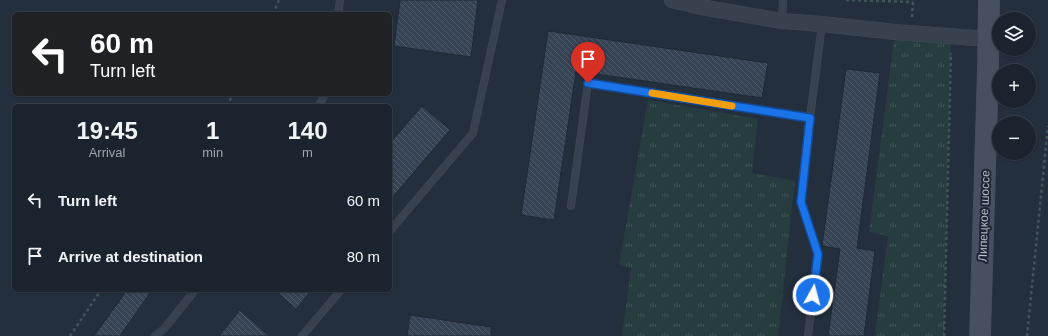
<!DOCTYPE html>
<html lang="en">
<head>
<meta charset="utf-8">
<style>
	:root { --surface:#1b232e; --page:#282f3a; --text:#f1f3f6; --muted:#a0a4aa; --line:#39404a }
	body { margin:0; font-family:Arial,sans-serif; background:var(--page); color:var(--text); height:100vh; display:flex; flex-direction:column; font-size:15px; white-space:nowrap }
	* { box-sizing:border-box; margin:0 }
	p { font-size:13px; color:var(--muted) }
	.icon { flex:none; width:22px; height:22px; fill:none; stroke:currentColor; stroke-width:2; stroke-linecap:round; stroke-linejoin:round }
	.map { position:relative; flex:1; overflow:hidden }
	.panel { position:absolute; left:12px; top:104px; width:380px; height:188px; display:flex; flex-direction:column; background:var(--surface); border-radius:6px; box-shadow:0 1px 3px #0004,0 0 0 1px var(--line) }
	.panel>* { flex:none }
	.guide { position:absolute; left:12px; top:12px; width:380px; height:84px; border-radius:6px; box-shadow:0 1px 3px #0004,0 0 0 1px var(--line); background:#202124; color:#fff; overflow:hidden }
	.tools { position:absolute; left:992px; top:12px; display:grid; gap:8px }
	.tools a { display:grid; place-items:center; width:44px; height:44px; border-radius:50%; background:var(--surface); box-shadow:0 1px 3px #0004,0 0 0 1px var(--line); font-size:20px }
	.pin { position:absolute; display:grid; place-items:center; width:34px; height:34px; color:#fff; margin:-41px -17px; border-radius:50% 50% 50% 0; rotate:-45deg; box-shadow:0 0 4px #0007 }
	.pin .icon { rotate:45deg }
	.me { position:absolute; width:44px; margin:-22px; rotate:7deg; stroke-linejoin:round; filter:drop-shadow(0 0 3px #0008) }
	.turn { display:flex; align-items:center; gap:14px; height:84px; padding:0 12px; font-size:18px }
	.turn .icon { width:52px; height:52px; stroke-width:2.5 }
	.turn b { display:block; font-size:28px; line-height:34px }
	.eta { display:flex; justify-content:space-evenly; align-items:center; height:68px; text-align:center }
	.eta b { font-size:24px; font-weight:800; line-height:28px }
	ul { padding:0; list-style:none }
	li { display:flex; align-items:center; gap:12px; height:56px; padding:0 12px }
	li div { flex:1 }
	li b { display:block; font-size:15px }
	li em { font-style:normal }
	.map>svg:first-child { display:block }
	.grass { fill:url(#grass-tufts) }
	.building { fill:url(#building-back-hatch); stroke:#1f2835 }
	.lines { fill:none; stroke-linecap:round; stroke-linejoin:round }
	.service-casing { stroke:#414a57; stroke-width:8 }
	.minor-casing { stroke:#414a57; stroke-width:16 }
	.secondary-casing { stroke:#414a57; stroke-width:22 }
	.path { stroke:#3f5557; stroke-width:2.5; stroke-dasharray:3 3; stroke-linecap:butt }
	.service { stroke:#38414e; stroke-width:7 }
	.minor { stroke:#38414e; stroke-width:15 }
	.secondary { stroke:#465061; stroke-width:21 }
	.route-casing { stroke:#114b97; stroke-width:10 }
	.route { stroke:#1a73e8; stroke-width:7 }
	.slow { stroke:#f59e0b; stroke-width:7 }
	.labels { text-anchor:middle; stroke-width:4; stroke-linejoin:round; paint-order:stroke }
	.street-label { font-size:12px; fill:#b4bcc9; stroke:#1d2633 }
</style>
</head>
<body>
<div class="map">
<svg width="1048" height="336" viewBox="0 0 1048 336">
	<defs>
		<pattern id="grass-tufts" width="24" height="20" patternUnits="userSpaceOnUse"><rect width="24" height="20" fill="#263c3f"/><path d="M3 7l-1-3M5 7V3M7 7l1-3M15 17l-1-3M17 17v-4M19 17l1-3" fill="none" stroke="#435659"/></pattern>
		<pattern id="building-back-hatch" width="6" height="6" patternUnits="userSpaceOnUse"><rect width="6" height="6" fill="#364354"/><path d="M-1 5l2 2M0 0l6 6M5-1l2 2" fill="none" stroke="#515c6b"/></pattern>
	</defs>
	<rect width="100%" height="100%" fill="#242f3e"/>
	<path class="grass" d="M895 32 951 37 944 336H875L888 236 869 232Z
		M648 100 758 119 752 173 795 181 778 336H622L631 268 619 265Z"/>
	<path class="building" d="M400 0H478L471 57 394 46Z
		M548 31 768 63 762 98 576 71 554 220 521 215Z
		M846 69 880 73 857 248 875 251 864 336H828L840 249 822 246Z
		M422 106 450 130 390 200V143Z
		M127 290H152L120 336H94Z
		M275 290H312L296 309Z
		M240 310 269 336H219Z
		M410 315 491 327V336H407Z"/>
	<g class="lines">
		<defs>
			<path id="service" d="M338 14 340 0
				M782 21 783 0
				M319 106 325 94
				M571 206 588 83 810 118
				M390 231 473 133 502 0
				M155 336 165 328 195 290
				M302 336 341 290
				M808 336 818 254 801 202 810 118 822 24"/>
			<path id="minor" d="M672 0 701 7 782 21 822 24 895 32 988 39"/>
			<path id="secondary" d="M980 336 988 68 989 0"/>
		</defs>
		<use href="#service" class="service-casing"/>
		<use href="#minor" class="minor-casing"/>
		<use href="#secondary" class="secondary-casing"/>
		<path class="path" d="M846 0 913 2
			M273 14 279 0
			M912 17 913 0
			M227 106 233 94
			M70 336 101 290
			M944 336 951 53
			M1027 336 1048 126"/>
		<use href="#service" class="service"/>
		<use href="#minor" class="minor"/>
		<use href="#secondary" class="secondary"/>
	</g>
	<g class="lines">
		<defs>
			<path id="route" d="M588 83 810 118 801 202 818 254 813 295"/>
		</defs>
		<use href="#route" class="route-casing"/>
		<use href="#route" class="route"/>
		<path class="slow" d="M652 93 732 106"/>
	</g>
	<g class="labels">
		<g class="street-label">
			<text transform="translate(984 216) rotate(-88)" y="4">Липецкое шоссе</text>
		</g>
	</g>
</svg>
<div class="tools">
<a><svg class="icon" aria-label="layers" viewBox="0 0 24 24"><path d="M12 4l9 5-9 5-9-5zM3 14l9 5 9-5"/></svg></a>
<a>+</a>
<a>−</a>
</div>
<div class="pin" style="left:588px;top:83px;background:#d93025"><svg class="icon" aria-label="arrive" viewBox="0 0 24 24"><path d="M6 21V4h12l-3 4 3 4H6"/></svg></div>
<svg class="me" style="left:813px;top:295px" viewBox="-20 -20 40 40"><circle r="17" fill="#1a73e8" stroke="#fff" stroke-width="3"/><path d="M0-11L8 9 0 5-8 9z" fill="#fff"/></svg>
<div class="guide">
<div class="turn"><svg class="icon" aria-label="left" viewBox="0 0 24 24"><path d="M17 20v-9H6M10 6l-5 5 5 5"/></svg><div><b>60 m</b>Turn left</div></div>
</div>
<section class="panel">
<div class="eta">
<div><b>19:45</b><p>Arrival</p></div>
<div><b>1</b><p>min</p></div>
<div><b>140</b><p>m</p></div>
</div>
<ul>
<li><svg class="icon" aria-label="left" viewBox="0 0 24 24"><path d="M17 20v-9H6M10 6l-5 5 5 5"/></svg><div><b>Turn left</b></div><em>60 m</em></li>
<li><svg class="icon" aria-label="arrive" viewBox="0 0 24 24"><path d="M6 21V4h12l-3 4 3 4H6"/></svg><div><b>Arrive at destination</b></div><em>80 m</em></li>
</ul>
</section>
</div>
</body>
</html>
